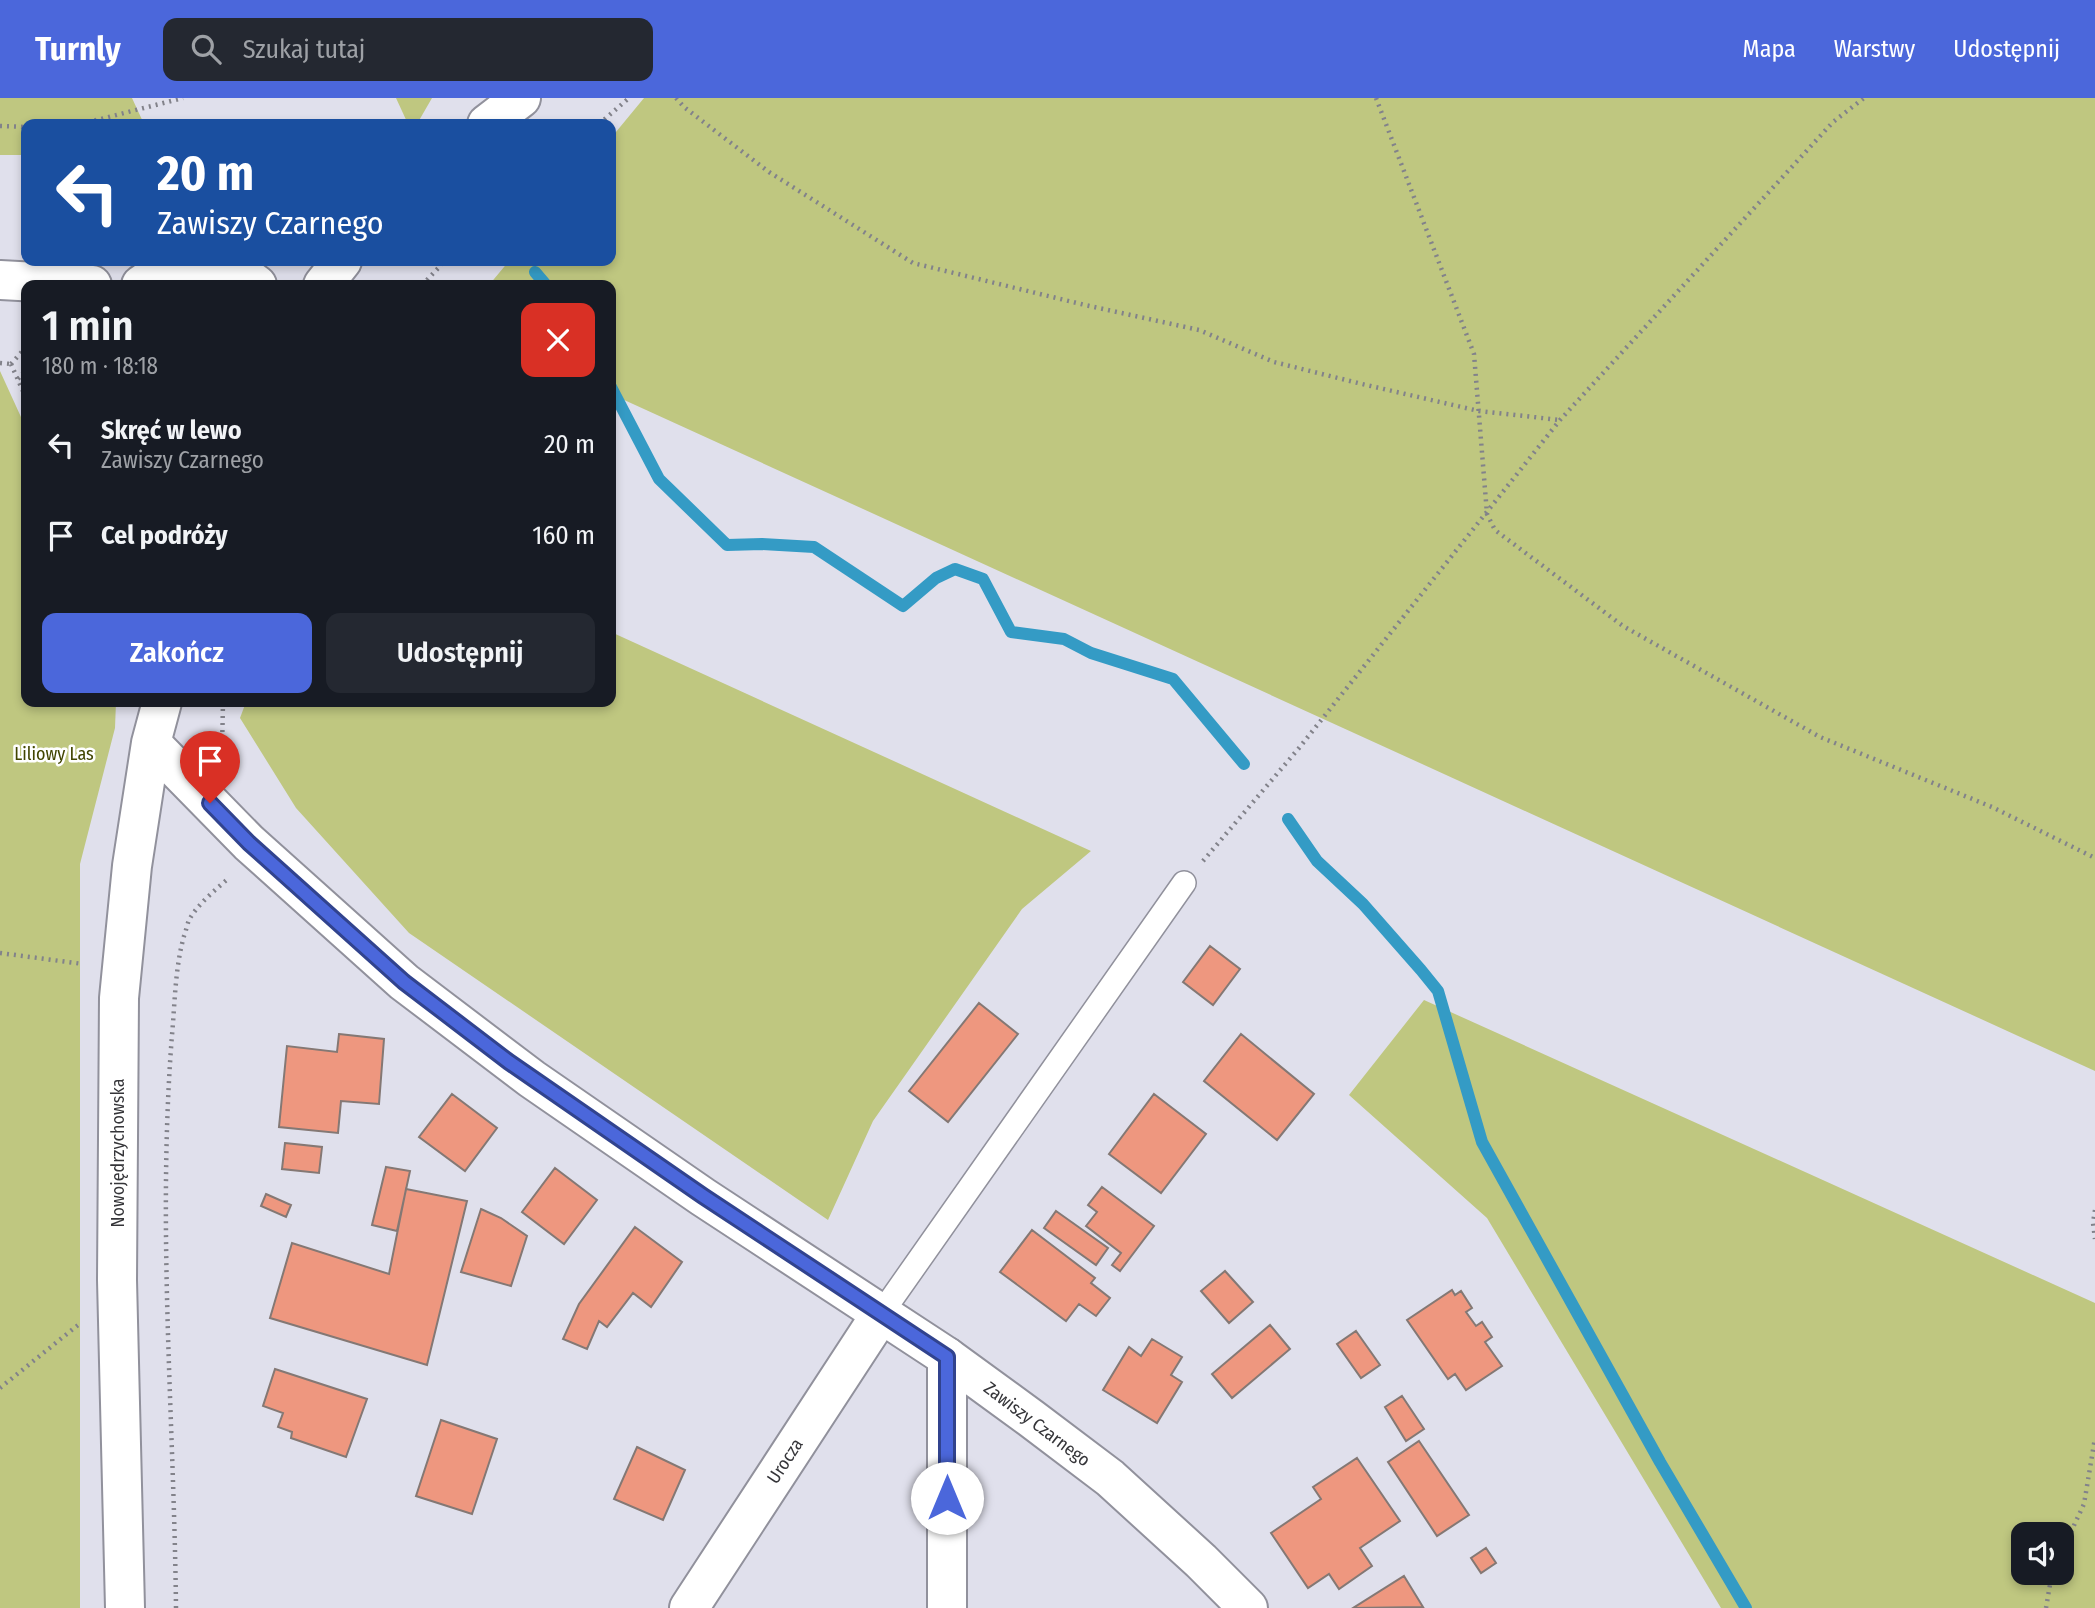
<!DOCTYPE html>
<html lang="pl">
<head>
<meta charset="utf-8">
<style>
	:root { --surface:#171b24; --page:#242831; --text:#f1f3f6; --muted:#9ea1a6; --accent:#4b67db }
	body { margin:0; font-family:"Fira Sans Condensed",sans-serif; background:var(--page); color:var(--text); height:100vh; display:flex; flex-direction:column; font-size:26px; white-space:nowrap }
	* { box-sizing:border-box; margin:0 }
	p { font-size:23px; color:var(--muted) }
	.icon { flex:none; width:38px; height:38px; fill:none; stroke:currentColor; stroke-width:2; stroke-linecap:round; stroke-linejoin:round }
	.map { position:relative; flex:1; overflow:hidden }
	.sheet { position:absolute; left:21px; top:182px; width:595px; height:427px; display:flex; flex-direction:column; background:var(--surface); border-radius:14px; box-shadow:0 4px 10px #0003 }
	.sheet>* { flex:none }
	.hud { position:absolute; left:21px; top:21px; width:595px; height:147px; border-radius:14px; box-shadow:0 4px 10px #0003; background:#1a4fa0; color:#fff; overflow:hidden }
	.tools { position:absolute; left:2011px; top:1424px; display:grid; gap:14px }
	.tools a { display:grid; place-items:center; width:63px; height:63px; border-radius:14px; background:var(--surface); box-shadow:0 4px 10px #0003; font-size:35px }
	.pin { position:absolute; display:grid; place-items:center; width:60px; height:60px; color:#fff; margin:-72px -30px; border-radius:50% 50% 50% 0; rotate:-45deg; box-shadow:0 0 7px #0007 }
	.pin .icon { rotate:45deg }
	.me { position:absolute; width:77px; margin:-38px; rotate:0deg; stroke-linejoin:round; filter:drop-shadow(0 0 5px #0008) }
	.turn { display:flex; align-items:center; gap:24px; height:147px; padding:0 21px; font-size:32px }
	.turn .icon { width:91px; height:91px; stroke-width:2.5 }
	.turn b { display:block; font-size:49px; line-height:60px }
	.round { display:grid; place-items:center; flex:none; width:74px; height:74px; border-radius:14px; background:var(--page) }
	.summary { display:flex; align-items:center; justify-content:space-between; height:119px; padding:0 21px }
	h1 { font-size:42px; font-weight:600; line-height:52px }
	.cta { display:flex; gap:14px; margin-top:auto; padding:14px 21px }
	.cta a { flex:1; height:80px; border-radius:14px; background:var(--accent); color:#fff; font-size:28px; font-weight:600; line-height:80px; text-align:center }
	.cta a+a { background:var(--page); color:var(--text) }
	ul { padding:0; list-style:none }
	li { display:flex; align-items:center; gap:21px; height:91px; padding:0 21px }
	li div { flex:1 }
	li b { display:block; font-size:26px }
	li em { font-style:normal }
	header { display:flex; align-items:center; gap:42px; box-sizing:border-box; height:98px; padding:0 35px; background:var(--accent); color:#fff }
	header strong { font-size:33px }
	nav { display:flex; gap:38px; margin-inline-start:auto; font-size:24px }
	.search { width:490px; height:63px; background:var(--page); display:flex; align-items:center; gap:18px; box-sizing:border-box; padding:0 24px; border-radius:14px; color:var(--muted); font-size:26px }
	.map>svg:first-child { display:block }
	.green { fill:#bfc780; fill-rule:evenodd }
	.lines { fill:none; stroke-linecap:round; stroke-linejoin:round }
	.stream { stroke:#349bc5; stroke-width:12 }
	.building { fill:#ee977f; stroke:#847874; stroke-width:2 }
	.service-casing { stroke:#91919c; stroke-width:26 }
	.minor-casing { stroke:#91919c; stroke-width:42 }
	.tertiary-casing { stroke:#91919c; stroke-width:42 }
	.secondary-casing { stroke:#91919c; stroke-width:42 }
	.path { stroke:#82828a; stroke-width:4.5; stroke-dasharray:2 5; stroke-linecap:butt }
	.service { stroke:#fff; stroke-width:23 }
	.minor { stroke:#fff; stroke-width:38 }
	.tertiary { stroke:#fff; stroke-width:38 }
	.secondary { stroke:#fff; stroke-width:38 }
	.route-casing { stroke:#31438e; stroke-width:18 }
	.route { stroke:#4b67db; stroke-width:12 }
	.labels { text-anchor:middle; stroke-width:5; stroke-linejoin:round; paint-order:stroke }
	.park-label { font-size:18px; fill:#414500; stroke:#fff }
	.street-label { font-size:18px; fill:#353539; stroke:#fff }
</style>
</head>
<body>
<header>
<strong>Turnly</strong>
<div class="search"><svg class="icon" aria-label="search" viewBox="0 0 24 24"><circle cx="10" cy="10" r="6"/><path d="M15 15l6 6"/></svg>Szukaj tutaj</div>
<nav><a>Mapa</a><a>Warstwy</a><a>Udostępnij</a></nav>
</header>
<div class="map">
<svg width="2095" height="1510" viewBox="0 0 2095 1510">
	<rect width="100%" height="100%" fill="#e0e0ec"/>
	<path class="green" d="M0 0H132L144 26H26V57H0Z
		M396 0H432L417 26H408Z
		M644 0H2095V973L611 296V187H489L509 163H611V40Z
		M0 273 26 330V604H116L115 630 80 766V1510H0Z
		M611 534 1091 753 1022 811 873 1023 828 1122 409 835 296 710 240 620 246 604H611Z
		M1424 902 2095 1205V1510H1721L1487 1120 1349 997ZM2023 1437H2062V1475H2023Z"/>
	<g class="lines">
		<path class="stream" d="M535 174 546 187
			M611 289 659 381 727 447 762 446 814 449 903 508 936 480 955 471 983 481 1011 534 1064 541 1091 555 1173 581 1244 666
			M1288 721 1317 763 1363 806 1421 872 1438 893 1482 1044 1660 1364 1746 1510"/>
	</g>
	<path class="building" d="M1210 848 1240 871 1213 907 1183 884Z
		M979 905 1018 936 948 1024 909 993Z
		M339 936 384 941 379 1006 341 1003 338 1035 279 1029 287 948 337 954Z
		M1241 936 1314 996 1277 1042 1204 983Z
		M452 996 497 1030 465 1073 419 1039Z
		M1154 996 1206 1036 1161 1095 1109 1056Z
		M285 1045 322 1049 319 1075 282 1071Z
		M386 1069 410 1073 397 1133 372 1127Z
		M555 1070 597 1102 564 1146 522 1114Z
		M1102 1089 1154 1128 1120 1173 1112 1167 1121 1155 1086 1128 1097 1114 1088 1107Z
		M406 1091 467 1103 427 1267 270 1220 292 1145 389 1176Z
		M266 1096 291 1107 286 1119 261 1108Z
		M481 1111 501 1120 527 1138 511 1188 461 1174Z
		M1056 1113 1108 1150 1096 1167 1044 1130Z
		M635 1129 682 1164 651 1209 633 1195 607 1229 599 1223 587 1251 563 1241 579 1206Z
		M1032 1132 1095 1180 1091 1185 1110 1200 1096 1218 1079 1206 1066 1223 1000 1174Z
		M1225 1173 1253 1204 1229 1225 1201 1193Z
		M1452 1192 1455 1197 1461 1193 1472 1210 1466 1214 1476 1228 1482 1224 1492 1239 1485 1244 1502 1268 1466 1292 1455 1276 1448 1281 1407 1222Z
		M1270 1227 1290 1251 1232 1300 1212 1276Z
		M1356 1233 1380 1267 1361 1280 1337 1246Z
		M1152 1241 1182 1259 1171 1277 1182 1284 1157 1325 1103 1292 1129 1249 1141 1258Z
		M275 1271 367 1301 346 1359 291 1340 292 1334 278 1329 283 1315 263 1308Z
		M1402 1298 1424 1331 1406 1343 1385 1309Z
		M441 1322 497 1341 472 1416 416 1398Z
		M1419 1343 1469 1417 1437 1438 1388 1364Z
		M637 1349 685 1372 663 1422 614 1401Z
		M1357 1360 1400 1423 1360 1450 1372 1468 1339 1491 1329 1476 1308 1490 1271 1435 1321 1401 1313 1389Z
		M1486 1450 1496 1465 1481 1475 1471 1460Z
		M1404 1478 1423 1509 1353 1510Z"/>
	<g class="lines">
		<defs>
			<path id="service" d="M881 1216 1184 785"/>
			<path id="minor" d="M947 1259V1510
				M689 1510 881 1216"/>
			<path id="tertiary" d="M151 645 249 745 404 884 532 981 703 1099 947 1259 1032 1321 1110 1380 1201 1463 1248 1510
				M125 1510 117 1182 119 900 132 768 151 645 162 604"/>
			<path id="secondary" d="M487 26 521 0
				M0 182 92 187
				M141 187C148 182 156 176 164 172 196 157 225 168 253 184L257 187
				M323 187 342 163"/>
		</defs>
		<use href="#service" class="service-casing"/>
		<use href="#minor" class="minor-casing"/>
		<use href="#tertiary" class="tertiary-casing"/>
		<use href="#secondary" class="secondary-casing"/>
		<path class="path" d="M676 0 684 9 769 74 913 165 1085 207 1199 232 1274 264 1362 286 1479 313 1560 322
			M1376 0 1474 256 1487 416 1495 432 1623 528 1820 639 1992 709 2095 760
			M81 26 183 0
			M599 26 629 0
			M0 28 26 29
			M422 187 445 163
			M0 265 11 266
			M11 266 26 300
			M11 266 26 249
			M18 281 26 271
			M223 604 222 653 235 670
			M1203 763 1299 650 1560 322 1833 24 1864 0
			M0 855 83 866
			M2095 1112 2093 1125 2095 1141
			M0 1290 78 1227
			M2062 1453 2084 1406 2095 1340
			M176 1510C174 1319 157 1128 172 937 175 904 175 870 184 838 186 833 187 827 189 822 197 807 216 791 229 780
			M2046 1510 2052 1475"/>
		<use href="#service" class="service"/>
		<use href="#minor" class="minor"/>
		<use href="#tertiary" class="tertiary"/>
		<use href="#secondary" class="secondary"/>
	</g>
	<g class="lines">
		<defs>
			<path id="route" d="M210 705 249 745 404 884 509 964 703 1098 947 1259V1400"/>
		</defs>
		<use href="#route" class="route-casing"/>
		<use href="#route" class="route"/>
	</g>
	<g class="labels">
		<g class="park-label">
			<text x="54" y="662">Liliowy Las</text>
		</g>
		<g class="street-label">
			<text transform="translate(118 1055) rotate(-90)" y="6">Nowojędrzychowska</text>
			<text transform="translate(1037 1326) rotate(37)" y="6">Zawiszy Czarnego</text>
			<text transform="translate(785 1363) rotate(-57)" y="6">Urocza</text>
		</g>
	</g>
</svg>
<div class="tools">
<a><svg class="icon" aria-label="sound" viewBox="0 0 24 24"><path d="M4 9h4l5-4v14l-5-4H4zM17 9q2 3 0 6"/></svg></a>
</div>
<div class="pin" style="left:210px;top:705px;background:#d93025"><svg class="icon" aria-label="arrive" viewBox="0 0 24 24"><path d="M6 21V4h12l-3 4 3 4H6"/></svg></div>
<svg class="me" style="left:947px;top:1400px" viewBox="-20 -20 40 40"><circle r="19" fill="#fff"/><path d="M0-13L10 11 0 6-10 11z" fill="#4b67db"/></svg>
<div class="hud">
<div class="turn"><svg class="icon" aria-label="left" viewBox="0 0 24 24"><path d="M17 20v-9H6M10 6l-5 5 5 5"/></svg><div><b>20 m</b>Zawiszy Czarnego</div></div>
</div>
<section class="sheet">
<div class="summary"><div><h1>1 min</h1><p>180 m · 18:18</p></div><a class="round" style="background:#d93025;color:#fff"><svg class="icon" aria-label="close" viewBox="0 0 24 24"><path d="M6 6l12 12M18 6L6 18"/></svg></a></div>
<ul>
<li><svg class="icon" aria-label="left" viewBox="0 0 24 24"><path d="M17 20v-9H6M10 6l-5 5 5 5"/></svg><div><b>Skręć w lewo</b><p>Zawiszy Czarnego</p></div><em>20 m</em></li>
<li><svg class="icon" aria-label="arrive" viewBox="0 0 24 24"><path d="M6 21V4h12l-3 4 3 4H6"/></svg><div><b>Cel podróży</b></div><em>160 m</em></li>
</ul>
<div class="cta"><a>Zakończ</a><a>Udostępnij</a></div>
</section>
</div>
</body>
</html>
